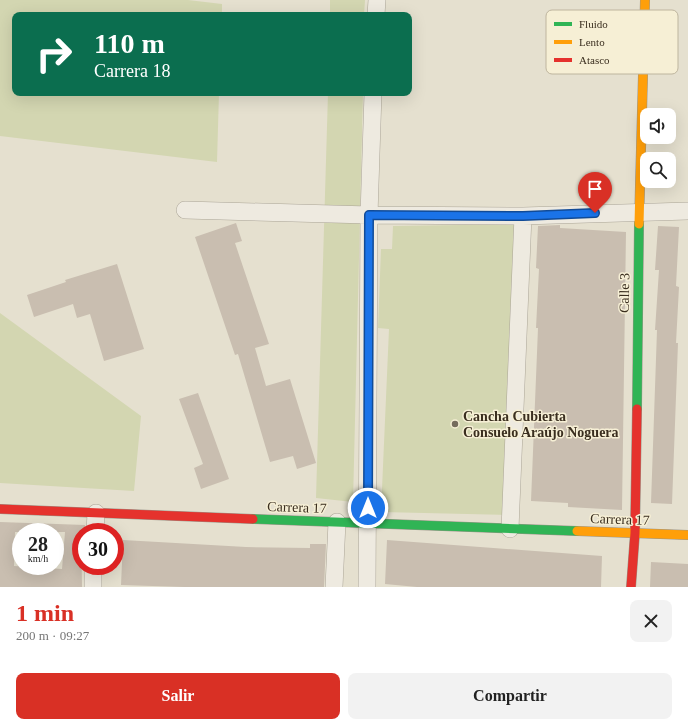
<!DOCTYPE html>
<html lang="es">
<head>
<meta charset="utf-8">
<style>
	:root { --surface:#fff; --page:#f2f2f2; --text:#222; --muted:#767676; --accent:#d93025 }
	body { margin:0; font-family:Georgia,serif; background:var(--page); color:var(--text); height:100vh; display:flex; flex-direction:column; font-size:15px; white-space:nowrap }
	* { box-sizing:border-box; margin:0 }
	p { font-size:13px; color:var(--muted) }
	.icon { flex:none; width:22px; height:22px; fill:none; stroke:currentColor; stroke-width:2; stroke-linecap:round; stroke-linejoin:round }
	.map { position:relative; height:587px; overflow:hidden }
	.side { display:flex; flex-direction:column; background:var(--surface); flex:1 }
	.side>* { flex:none }
	.top-card { position:absolute; left:12px; top:12px; width:400px; height:84px; border-radius:8px; box-shadow:0 4px 16px #0002; background:#0b6e4f; color:#fff; overflow:hidden }
	.fabs { position:absolute; left:640px; top:108px; display:grid; gap:8px }
	.fabs a { display:grid; place-items:center; width:36px; height:36px; border-radius:8px; background:var(--surface); box-shadow:0 4px 16px #0002; font-size:20px }
	.speed { position:absolute; left:12px; top:523px; display:flex; gap:8px; font-size:20px; font-weight:700; text-align:center }
	.speed>* { display:grid; place-content:center; width:52px; height:52px; border-radius:50%; background:var(--surface); box-shadow:0 4px 16px #0002; line-height:1 }
	.speed small { font-size:10px; font-weight:400 }
	.speed .limit { border:6px solid #d22; background:#fff; color:#111 }
	.pin { position:absolute; display:grid; place-items:center; width:34px; height:34px; color:#fff; margin:-41px -17px; border-radius:50% 50% 50% 0; rotate:-45deg; box-shadow:0 0 4px #0007 }
	.pin .icon { rotate:45deg }
	.me { position:absolute; width:44px; margin:-22px; rotate:0deg; stroke-linejoin:round; filter:drop-shadow(0 0 3px #0008) }
	.turn { display:flex; align-items:center; gap:14px; height:84px; padding:0 16px; font-size:18px }
	.turn .icon { width:52px; height:52px; stroke-width:2.5 }
	.turn b { display:block; font-size:28px; line-height:34px }
	.round { display:grid; place-items:center; flex:none; width:42px; height:42px; border-radius:8px; background:var(--page) }
	.summary { display:flex; align-items:center; justify-content:space-between; height:68px; padding:0 16px }
	h1 { font-size:24px; font-weight:700; line-height:30px; color:var(--accent) }
	.cta { display:flex; gap:8px; margin-top:auto; padding:8px 16px }
	.cta a { flex:1; height:46px; border-radius:8px; background:var(--accent); color:#fff; font-size:16px; font-weight:700; line-height:46px; text-align:center }
	.cta a+a { background:var(--page); color:var(--text) }
	.map>svg:first-child { display:block }
	.green { fill:#d3d6b1 }
	.building { fill:#c9beb0; fill-rule:evenodd }
	.lines { fill:none; stroke-linecap:round; stroke-linejoin:round }
	.street-casing { stroke:#aba597; stroke-width:18 }
	.fast-casing { stroke:#9a9488; stroke-width:10 }
	.slow-casing { stroke:#9a9488; stroke-width:10 }
	.jam-casing { stroke:#9a9488; stroke-width:10 }
	.street { stroke:#eeeae0; stroke-width:17 }
	.fast { stroke:#30b455; stroke-width:9 }
	.slow { stroke:#ff9f0a; stroke-width:9 }
	.jam { stroke:#e5322d; stroke-width:9 }
	.route-casing { stroke:#114b97; stroke-width:10 }
	.route { stroke:#1a73e8; stroke-width:7 }
	.poi-dot { fill:#766c5d; stroke:#f6efd5; stroke-width:1.5 }
	.labels { text-anchor:middle; stroke-width:3; stroke-linejoin:round; paint-order:stroke }
	.street-label { font-size:14px; fill:#3a2e1f; stroke:#f6efd5 }
	.poi-label { font-size:14px; font-weight:bold; fill:#3a2e1f; stroke:#f6efd5; text-anchor:start }
	.key { fill:#f6efd5; stroke:#beb59e; stroke-width:1 }
	.key-label { font-size:11px; fill:#3a2e1f }
</style>
</head>
<body>
<div class="map">
<svg width="688" height="587" viewBox="0 0 688 587">
	<rect width="100%" height="100%" fill="#e5e0cf"/>
	<path class="green" d="M0 0H188L222 4V15H15V93H219L217 162 0 136Z
		M330 0H365L364 15H330Z
		M328 93H363L353 502 316 498Z
		M529 224 514 515 381 512 389 329 378 328 381 249H392L393 226Z
		M0 313 141 416 134 491 0 483Z"/>
	<path class="building" d="M236 223 242 241 235 243 269 344 255 348 266 386 290 379 316 463 297 469 293 456 270 462 238 354 235 355 195 237Z
		M560 225V228L626 232 622 510 568 507V503L531 501 538 328H536L539 269 536 268 538 226Z
		M658 226 679 227 676 286 679 287 676 343H678L672 504 651 503 657 330H655L659 270H655Z
		M117 264 144 349 104 361 90 314 77 318 73 304 34 317 27 295 66 282 65 280Z
		M198 393 229 479 201 489 194 468 203 464 179 399Z
		M0 522 85 525V532H81L82 587H0ZM15 532H65L62 569 14 566Z
		M123 540 246 547 310 548V544H326L324 587H184L121 585Z
		M387 540 602 556 601 587H417L385 584Z
		M651 562 688 564V587H650Z"/>
	<g class="lines">
		<defs>
			<path id="street" d="M376 15 377 0
				M185 210 369 215 523 216 688 211
				M510 529 523 216
				M95 532 96 513
				M93 587V566
				M334 587 337 522
				M367 587 369 215 373 93"/>
			<path id="fast" d="M637 409 639 224
				M253 519 577 531"/>
			<path id="slow" d="M639 224 645 0
				M577 531 688 535"/>
			<path id="jam" d="M0 509 253 519
				M631 587 635 533 637 409"/>
		</defs>
		<use href="#street" class="street-casing"/>
		<use href="#fast" class="fast-casing"/>
		<use href="#slow" class="slow-casing"/>
		<use href="#jam" class="jam-casing"/>
		<use href="#street" class="street"/>
		<use href="#fast" class="fast"/>
		<use href="#slow" class="slow"/>
		<use href="#jam" class="jam"/>
	</g>
	<g class="lines">
		<defs>
			<path id="route" d="M368 508 369 215 523 216 595 213"/>
		</defs>
		<use href="#route" class="route-casing"/>
		<use href="#route" class="route"/>
	</g>
	<circle class="poi-dot" cx="455" cy="424" r="4"/>
	<g class="labels">
		<g class="street-label">
			<text transform="translate(624 293) rotate(-89)" y="5">Calle 3</text>
			<text transform="translate(297 507) rotate(2)" y="5">Carrera 17</text>
			<text transform="translate(620 519) rotate(2)" y="5">Carrera 17</text>
		</g>
		<g class="poi-label">
			<text x="463" y="421">Cancha Cubierta<tspan x="463" dy="16">Consuelo Araújo Noguera</tspan></text>
		</g>
	</g>
	<rect x="546" y="10" width="132" height="64" rx="6" class="key"/>
	<rect x="554" y="22" width="18" height="4" fill="#30b455"/>
	<rect x="554" y="40" width="18" height="4" fill="#ff9f0a"/>
	<rect x="554" y="58" width="18" height="4" fill="#e5322d"/>
	<g class="key-label">
		<text x="579" y="28">Fluido</text>
		<text x="579" y="46">Lento</text>
		<text x="579" y="64">Atasco</text>
	</g>
</svg>
<div class="fabs">
<a><svg class="icon" aria-label="sound" viewBox="0 0 24 24"><path d="M4 9h4l5-4v14l-5-4H4zM17 9q2 3 0 6"/></svg></a>
<a><svg class="icon" aria-label="search" viewBox="0 0 24 24"><circle cx="10" cy="10" r="6"/><path d="M15 15l6 6"/></svg></a>
</div>
<div class="speed"><div>28<small>km/h</small></div><div class="limit">30</div></div>
<div class="pin" style="left:595px;top:213px;background:#d93025"><svg class="icon" aria-label="arrive" viewBox="0 0 24 24"><path d="M6 21V4h12l-3 4 3 4H6"/></svg></div>
<svg class="me" style="left:368px;top:508px" viewBox="-20 -20 40 40"><circle r="17" fill="#1a73e8" stroke="#fff" stroke-width="3"/><path d="M0-11L8 9 0 5-8 9z" fill="#fff"/></svg>
<div class="top-card">
<div class="turn"><svg class="icon" aria-label="right" viewBox="0 0 24 24"><path d="M7 20v-9h11M14 6l5 5-5 5"/></svg><div><b>110 m</b>Carrera 18</div></div>
</div>
</div>
<section class="side">
<div class="summary"><div><h1>1 min</h1><p>200 m · 09:27</p></div><a class="round"><svg class="icon" aria-label="close" viewBox="0 0 24 24"><path d="M6 6l12 12M18 6L6 18"/></svg></a></div>
<div class="cta"><a>Salir</a><a>Compartir</a></div>
</section>
</body>
</html>
